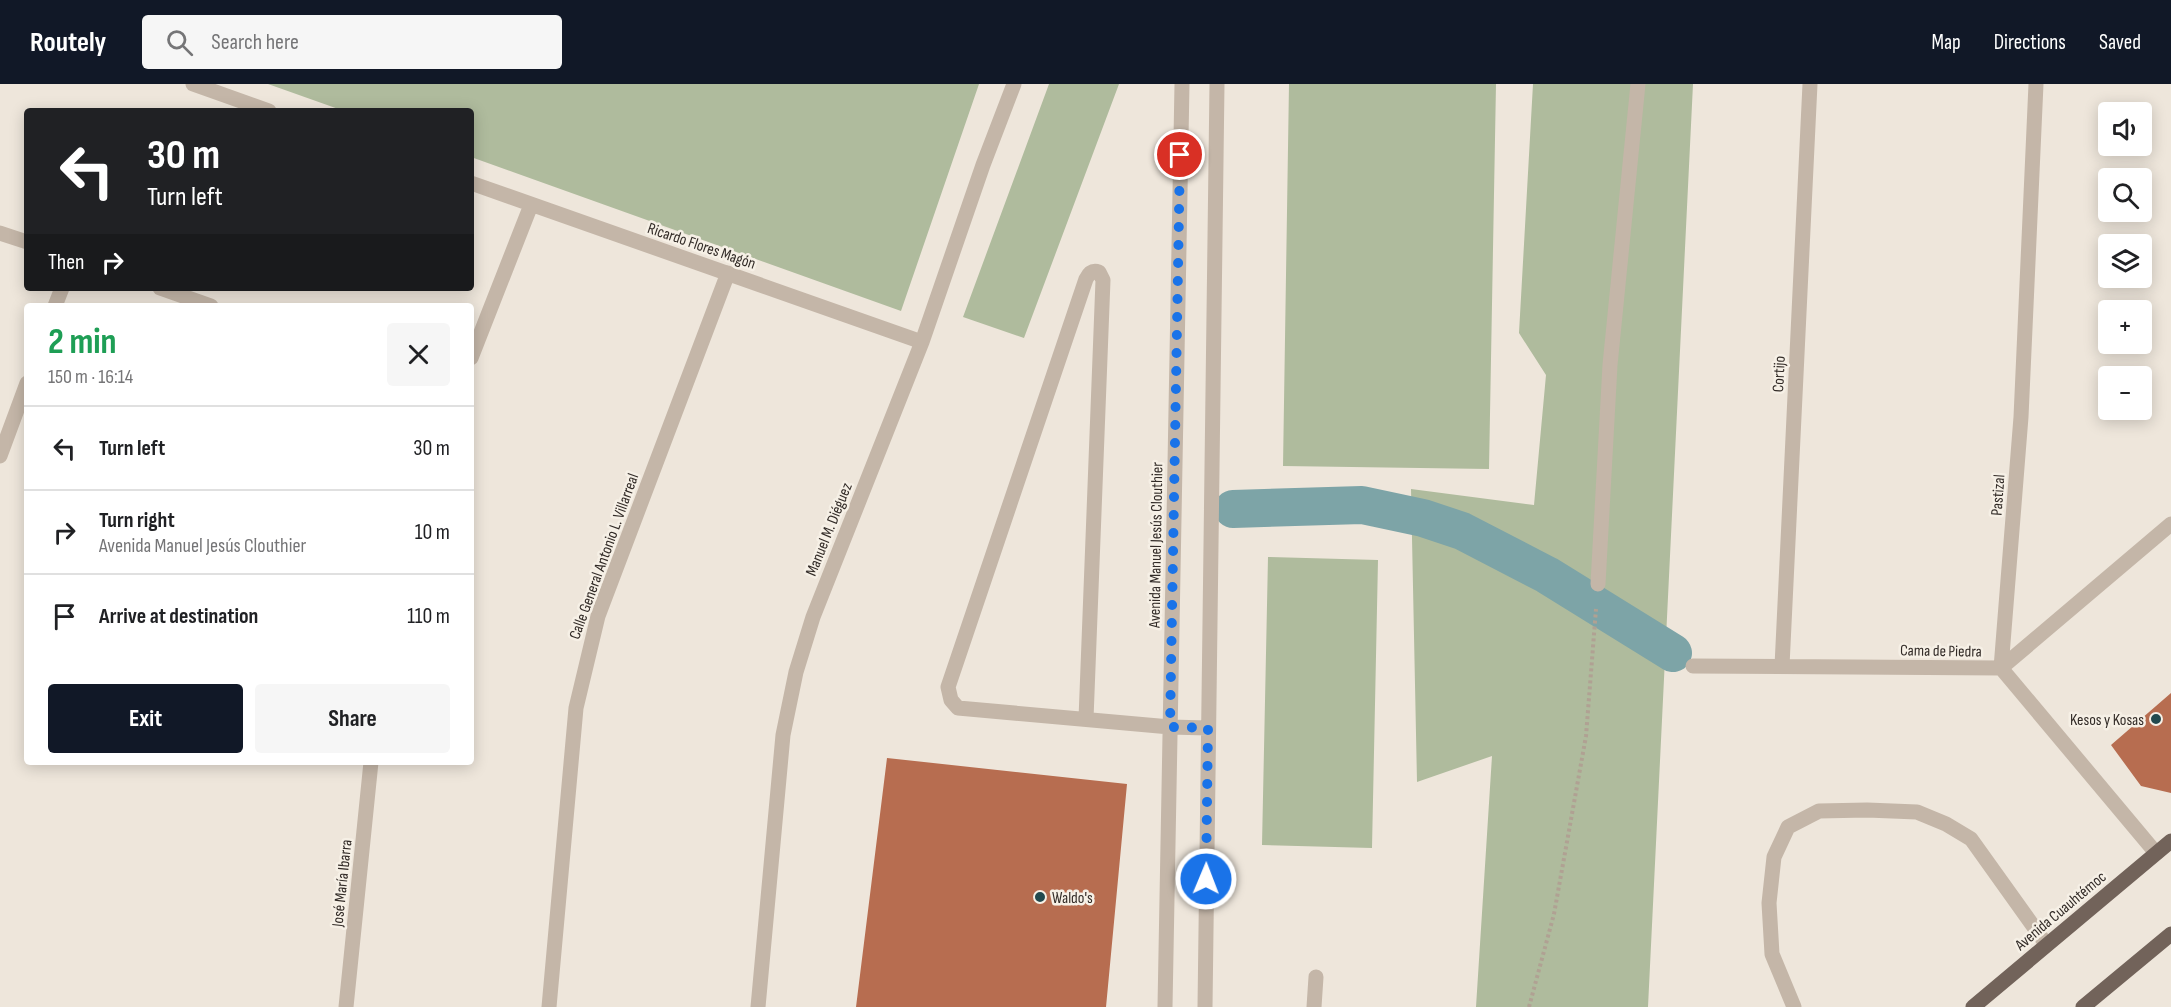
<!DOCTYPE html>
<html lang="en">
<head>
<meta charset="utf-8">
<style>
	:root { --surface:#fff; --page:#f6f6f6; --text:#202124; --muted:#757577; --line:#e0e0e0; --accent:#111827 }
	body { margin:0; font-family:"Sofia Sans Condensed",sans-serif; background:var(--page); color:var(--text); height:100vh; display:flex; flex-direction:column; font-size:22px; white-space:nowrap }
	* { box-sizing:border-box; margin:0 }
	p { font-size:20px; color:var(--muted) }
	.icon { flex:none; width:33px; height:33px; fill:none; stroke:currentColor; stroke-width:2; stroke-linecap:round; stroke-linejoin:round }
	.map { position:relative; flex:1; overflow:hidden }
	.panel { position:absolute; left:24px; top:219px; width:450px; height:462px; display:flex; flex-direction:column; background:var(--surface); border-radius:6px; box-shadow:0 3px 15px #0003 }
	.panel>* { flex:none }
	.banner { position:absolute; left:24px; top:24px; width:450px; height:183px; border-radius:6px; box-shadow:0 3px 15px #0003; background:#202124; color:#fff; overflow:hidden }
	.controls { position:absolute; left:2098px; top:18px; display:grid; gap:12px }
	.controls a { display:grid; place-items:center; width:54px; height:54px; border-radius:6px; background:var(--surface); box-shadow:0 3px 15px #0003; font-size:30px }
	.pin { position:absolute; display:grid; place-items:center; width:51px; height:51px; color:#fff; margin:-26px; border:3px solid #fff; border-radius:50%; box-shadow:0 2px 6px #0007 }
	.me { position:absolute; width:66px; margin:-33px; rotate:1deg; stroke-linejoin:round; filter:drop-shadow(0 0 4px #0008) }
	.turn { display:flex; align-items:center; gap:21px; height:126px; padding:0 24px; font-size:27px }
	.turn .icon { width:78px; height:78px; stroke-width:2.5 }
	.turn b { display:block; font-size:42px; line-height:51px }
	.then { display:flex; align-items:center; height:57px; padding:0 24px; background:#0003; gap:12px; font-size:22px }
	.round { display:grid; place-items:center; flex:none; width:63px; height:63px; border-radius:6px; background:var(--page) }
	.head { display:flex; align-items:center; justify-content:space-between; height:102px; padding:0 24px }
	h1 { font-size:36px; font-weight:700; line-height:45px; color:#1e9e55 }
	.primary-button { display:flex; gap:12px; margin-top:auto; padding:12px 24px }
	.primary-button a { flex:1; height:69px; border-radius:6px; background:var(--accent); color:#fff; font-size:24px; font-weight:700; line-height:69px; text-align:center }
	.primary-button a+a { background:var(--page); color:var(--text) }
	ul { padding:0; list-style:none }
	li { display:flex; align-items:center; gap:18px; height:84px; padding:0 24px; border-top:2px solid var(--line) }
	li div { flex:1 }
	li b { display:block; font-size:22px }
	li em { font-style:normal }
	header { display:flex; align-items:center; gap:36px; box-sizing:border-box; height:84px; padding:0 30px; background:var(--accent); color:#fff }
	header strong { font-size:28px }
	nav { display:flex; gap:33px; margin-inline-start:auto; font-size:21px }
	.search { width:420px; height:54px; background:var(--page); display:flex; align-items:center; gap:15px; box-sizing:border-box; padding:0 21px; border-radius:6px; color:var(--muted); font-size:22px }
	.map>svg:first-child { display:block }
	.green { fill:#afbb9d }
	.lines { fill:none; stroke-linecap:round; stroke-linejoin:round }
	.canal { stroke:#7da4a7; stroke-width:38 }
	.building { fill:#b76d50 }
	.path { stroke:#b0a193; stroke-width:4; stroke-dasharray:3 3; stroke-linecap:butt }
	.minor { stroke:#c4b6a8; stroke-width:15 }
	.major { stroke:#72635a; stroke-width:15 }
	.route { stroke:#1a73e8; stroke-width:10; stroke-dasharray:0 18 }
	.poi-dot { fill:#22494e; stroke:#f6f0e6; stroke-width:2 }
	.labels { text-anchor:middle; stroke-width:5; stroke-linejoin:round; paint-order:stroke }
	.street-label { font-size:16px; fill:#322b27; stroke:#f6f0e6 }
	.poi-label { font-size:16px; fill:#322b27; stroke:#f6f0e6; text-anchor:end }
</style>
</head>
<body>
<header>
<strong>Routely</strong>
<div class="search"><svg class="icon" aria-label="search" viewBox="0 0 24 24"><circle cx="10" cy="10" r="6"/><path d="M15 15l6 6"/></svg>Search here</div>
<nav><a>Map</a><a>Directions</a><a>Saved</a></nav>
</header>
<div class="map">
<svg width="2171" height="923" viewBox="0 0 2171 923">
	<rect width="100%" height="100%" fill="#eee6db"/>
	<path class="green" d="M268 0H979L901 227 471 73V27H344Z
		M1049 0H1119L1024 254 963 233Z
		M1289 0H1496L1489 385 1283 382Z
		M1533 0H1693L1648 923H1476L1492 672 1417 698 1411 405 1534 421 1546 291 1519 249Z
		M1268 473 1378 476 1372 764 1262 761Z"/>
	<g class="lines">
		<path class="canal" d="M1233 425 1362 421 1423 434 1462 447 1547 491 1673 569"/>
	</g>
	<path class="building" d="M2171 609V709L2141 702 2111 661Z
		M887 674 1127 700 1106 923H856Z"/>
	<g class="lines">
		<path class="path" d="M1529 923 1554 830 1586 652 1596 525"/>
		<path class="minor" d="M193 0 269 27
			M2036 0 2021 333 2001 584 2156 769
			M471 99 922 258
			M0 149 27 158
			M160 204 211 222
			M55 222 62 204
			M471 274 531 121
			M0 372 27 299
			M1598 500 1610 281 1638 0
			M1693 582 2001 584 2171 440
			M1782 582 1810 0
			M1086 635 1103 196 1099 188C1093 186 1089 189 1086 195L948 603 951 616 958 624 1170 643 1208 644
			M346 923 371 678
			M549 923 576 624 598 532 728 189
			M758 923 783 651 796 588 813 533 922 258 983 81 1014 0
			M1165 923 1182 0
			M1205 923 1217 0
			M1314 923 1316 893
			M1794 923 1772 870 1769 819 1774 773 1788 743 1819 727 1867 726 1917 728 1946 740 1971 755 2046 860"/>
		<path class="major" d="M1973 923 2171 757
			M2083 923 2171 850"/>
	</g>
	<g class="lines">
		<path class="route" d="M1180 71 1170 643 1208 644 1206 795"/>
	</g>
	<g class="poi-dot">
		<circle cx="2156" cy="635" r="6"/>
		<circle cx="1040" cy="813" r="6"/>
	</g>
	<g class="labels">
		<g class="street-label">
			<text transform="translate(702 161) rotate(19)" y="6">Ricardo Flores Magón</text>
			<text transform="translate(1778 290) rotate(-87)" y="6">Cortijo</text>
			<text transform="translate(1997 411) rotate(-86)" y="6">Pastizal</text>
			<text transform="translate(828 445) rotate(-68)" y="6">Manuel M. Diéguez</text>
			<text transform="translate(1155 461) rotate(-89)" y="6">Avenida Manuel Jesús Clouthier</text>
			<text transform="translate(603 472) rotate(-70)" y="6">Calle General Antonio L. Villarreal</text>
			<text transform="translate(1941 566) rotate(1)" y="6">Cama de Piedra</text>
			<text transform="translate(341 799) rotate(-84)" y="6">José María Ibarra</text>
			<text transform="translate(2060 826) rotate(-40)" y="6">Avenida Cuauhtémoc</text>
		</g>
		<g class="poi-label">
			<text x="2144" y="641">Kesos y Kosas</text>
			<text x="1052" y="819" text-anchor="start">Waldo's</text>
		</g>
	</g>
</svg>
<div class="controls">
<a><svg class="icon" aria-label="sound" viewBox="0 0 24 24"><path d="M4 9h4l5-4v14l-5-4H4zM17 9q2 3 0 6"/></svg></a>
<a><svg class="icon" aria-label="search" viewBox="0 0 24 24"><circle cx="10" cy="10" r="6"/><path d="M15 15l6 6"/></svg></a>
<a><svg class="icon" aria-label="layers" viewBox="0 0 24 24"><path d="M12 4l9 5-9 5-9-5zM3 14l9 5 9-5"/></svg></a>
<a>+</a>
<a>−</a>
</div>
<div class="pin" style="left:1180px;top:71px;background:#d93025"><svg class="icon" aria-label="arrive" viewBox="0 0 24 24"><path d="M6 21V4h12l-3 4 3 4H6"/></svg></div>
<svg class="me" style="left:1206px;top:795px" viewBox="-20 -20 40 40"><circle r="17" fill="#1a73e8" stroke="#fff" stroke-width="3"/><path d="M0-11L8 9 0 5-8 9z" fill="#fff"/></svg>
<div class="banner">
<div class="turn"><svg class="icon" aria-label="left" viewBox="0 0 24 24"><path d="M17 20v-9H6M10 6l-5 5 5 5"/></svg><div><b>30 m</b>Turn left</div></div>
<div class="then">Then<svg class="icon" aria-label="right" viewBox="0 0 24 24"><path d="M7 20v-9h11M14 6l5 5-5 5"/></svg></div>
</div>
<section class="panel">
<div class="head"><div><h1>2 min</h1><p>150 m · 16:14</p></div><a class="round"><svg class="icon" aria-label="close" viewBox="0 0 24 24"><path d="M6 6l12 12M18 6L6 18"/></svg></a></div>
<ul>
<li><svg class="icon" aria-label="left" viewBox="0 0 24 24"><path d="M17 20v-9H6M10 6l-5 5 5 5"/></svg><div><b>Turn left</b></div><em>30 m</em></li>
<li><svg class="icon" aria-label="right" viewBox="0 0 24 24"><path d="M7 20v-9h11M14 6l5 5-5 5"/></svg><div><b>Turn right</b><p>Avenida Manuel Jesús Clouthier</p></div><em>10 m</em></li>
<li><svg class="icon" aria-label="arrive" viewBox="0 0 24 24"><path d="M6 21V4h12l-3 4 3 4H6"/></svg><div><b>Arrive at destination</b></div><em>110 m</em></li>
</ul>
<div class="primary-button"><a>Exit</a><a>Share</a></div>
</section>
</div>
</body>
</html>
